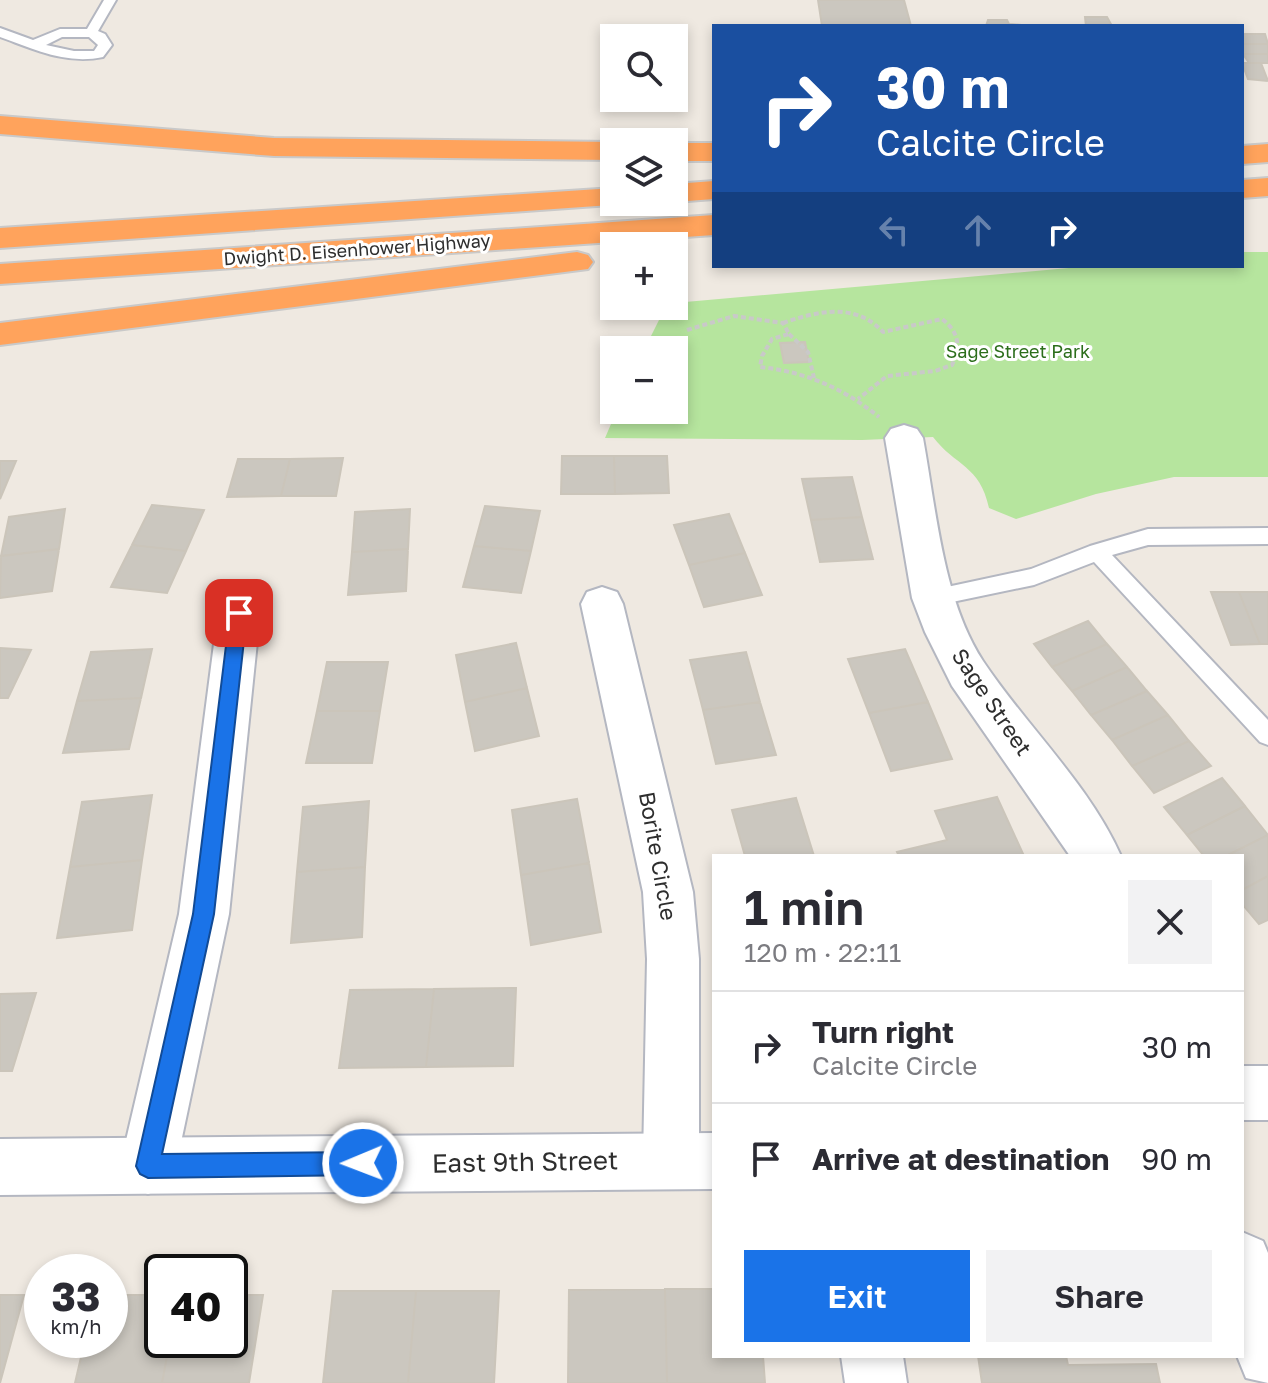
<!DOCTYPE html>
<html lang="en">
<head>
<meta charset="utf-8">
<style>
	:root { --surface:#fff; --page:#f2f2f3; --text:#2b2b33; --muted:#7c7c81; --line:#e1e1e2; --accent:#1a73e8 }
	body { margin:0; font-family:"Golos Text",sans-serif; background:var(--page); color:var(--text); height:100vh; display:flex; flex-direction:column; font-size:30px; white-space:nowrap }
	* { box-sizing:border-box; margin:0 }
	p { font-size:26px; color:var(--muted) }
	.icon { flex:none; width:44px; height:44px; fill:none; stroke:currentColor; stroke-width:2; stroke-linecap:round; stroke-linejoin:round }
	.map { position:relative; flex:1; overflow:hidden }
	.details { position:absolute; left:712px; top:854px; width:532px; height:504px; display:flex; flex-direction:column; background:var(--surface); border-radius:0px; box-shadow:0 4px 12px #0003 }
	.details>* { flex:none }
	.top-card { position:absolute; left:712px; top:24px; width:532px; height:244px; border-radius:0px; box-shadow:0 4px 12px #0003; background:#1a4fa0; color:#fff; overflow:hidden }
	.tools { position:absolute; left:600px; top:24px; display:grid; gap:16px }
	.tools a { display:grid; place-items:center; width:88px; height:88px; border-radius:0px; background:var(--surface); box-shadow:0 4px 12px #0003; font-size:40px }
	.speed { position:absolute; left:24px; top:1254px; display:flex; gap:16px; font-size:40px; font-weight:700; text-align:center }
	.speed>* { display:grid; place-content:center; width:104px; height:104px; border-radius:50%; background:var(--surface); box-shadow:0 4px 12px #0003; line-height:1 }
	.speed small { font-size:20px; font-weight:400 }
	.speed .limit { border:4px solid #111; border-radius:12px; background:#fff; color:#111 }
	.pin { position:absolute; display:grid; place-items:center; width:68px; height:68px; color:#fff; margin:-34px; border-radius:16px; box-shadow:0 4px 12px #0006 }
	.me { position:absolute; width:88px; margin:-44px; rotate:269deg; stroke-linejoin:round; filter:drop-shadow(0 0 6px #0008) }
	.turn { display:flex; align-items:center; gap:28px; height:168px; padding:0 32px; font-size:36px }
	.turn .icon { width:104px; height:104px; stroke-width:2.5 }
	.turn b { display:block; font-size:56px; line-height:68px }
	.lanes { display:flex; align-items:center; height:76px; padding:0 32px; background:#0003; justify-content:center; gap:40px; direction:ltr }
	.lanes .off { opacity:.35 }
	.round { display:grid; place-items:center; flex:none; width:84px; height:84px; border-radius:0px; background:var(--page) }
	.overview { display:flex; align-items:center; justify-content:space-between; height:136px; padding:0 32px }
	h1 { font-size:48px; font-weight:600; line-height:60px }
	.cta { display:flex; gap:16px; margin-top:auto; padding:16px 32px }
	.cta a { flex:1; height:92px; border-radius:0px; background:var(--accent); color:#fff; font-size:32px; font-weight:600; line-height:92px; text-align:center }
	.cta a+a { background:var(--page); color:var(--text) }
	ul { padding:0; list-style:none }
	li { display:flex; align-items:center; gap:24px; height:112px; padding:0 32px; border-top:2px solid var(--line) }
	li div { flex:1 }
	li b { display:block; font-size:30px }
	li em { font-style:normal }
	.map>svg:first-child { display:block }
	.green { fill:#b6e59e }
	.building { fill:#cbc7bf; stroke:#cbc5ba; stroke-width:2 }
	.lines { fill:none; stroke-linecap:round; stroke-linejoin:round }
	.service-casing { stroke:#b4b7c1; stroke-width:4 }
	.minor-casing { stroke:#b4b7c1; stroke-width:4 }
	.tertiary-casing { stroke:#b4b7c1; stroke-width:4 }
	.motorway-casing { stroke:#c9c9c9; stroke-width:4 }
	.path { stroke:#c9c9c9; stroke-width:4; stroke-dasharray:5 3; stroke-linecap:butt }
	.service { fill:#fff; fill-rule:evenodd }
	.minor { fill:#fff; fill-rule:evenodd }
	.tertiary { fill:#fff; fill-rule:evenodd }
	.motorway { fill:#ffa35c; fill-rule:evenodd }
	.route { fill:#1a73e8; stroke:#114b97; stroke-width:2 }
	.labels { text-anchor:middle; stroke-width:6; stroke-linejoin:round; paint-order:stroke }
	.far-street-label { font-size:18px; fill:#2e2e2e; stroke:#fff }
	.far-park-label { font-size:18px; fill:#2c6e1b; stroke:#fff }
	.street-label { font-size:22px; fill:#2e2e2e; stroke:#fff }
	.near-street-label { font-size:26px; fill:#2e2e2e; stroke:#fff }
</style>
</head>
<body>
<div class="map">
<svg width="1268" height="1383" viewBox="0 0 1268 1383">
	<rect width="100%" height="100%" fill="#efe9e1"/>
	<path class="green" d="M1242 252H1268V477H1174L1096 494 1016 519 989 508C980 465 955 466 933 437L862 440 605 438 617 410H674V350H644L666 306H674V303L1091 266H1242Z"/>
	<path class="building" d="M818 0H904L911 26H822Z
		M1085 17H1107L1112 26H1086Z
		M988 20H1007L1009 24 1033 26H986Z
		M1242 34H1265L1268 44H1242Z
		M1242 44H1268V54H1243Z
		M1243 54H1268V63H1249Z
		M1242 63H1261L1268 81 1248 79Z
		M805 342 809 362 784 363 780 343Z
		M562 456H614L615 494H561Z
		M614 456H667L669 493 615 494Z
		M343 458 336 496H281L290 459Z
		M238 459H290L281 496 227 497Z
		M0 461H16L0 499Z
		M852 477 862 517 811 520 802 479Z
		M152 505 204 510 186 551 132 545Z
		M485 506 540 511 531 551 474 546Z
		M65 509 59 549 1 556 9 517Z
		M410 509 408 549 352 552 355 512Z
		M729 514 745 553 689 565 674 525Z
		M862 517 873 559 820 562 811 520Z
		M132 545 186 551 167 593 111 587Z
		M474 546 531 551 521 593 463 587Z
		M59 549 52 591 0 598 1 556Z
		M408 549 406 591 348 595 352 552Z
		M745 553 762 595 704 607 689 565Z
		M1211 592H1239L1260 644 1231 645Z
		M1239 592H1268V644H1260Z
		M1088 621 1107 644 1052 667 1034 644Z
		M516 643 527 688 465 702 456 655Z
		M1107 644 1127 667 1072 691 1052 667Z
		M0 648 31 650 8 698H0Z
		M152 649 141 698 77 701 91 652Z
		M905 649 928 702 869 713 848 659Z
		M746 652 760 702 703 710 690 660Z
		M327 662H388L380 711H317Z
		M1127 667 1147 691 1091 715 1072 691Z
		M527 688 539 736 475 751 465 702Z
		M1147 691 1168 715 1112 740 1091 715Z
		M141 698 129 749 63 753 77 701Z
		M760 702 776 755 716 764 703 710Z
		M928 702 952 759 891 771 869 713Z
		M317 711H380L372 763H306Z
		M1168 715 1189 741 1132 766 1112 740Z
		M1189 741 1211 766 1154 793 1132 766Z
		M1222 778 1245 806 1187 835 1164 807Z
		M152 795 142 860 70 867 82 802Z
		M997 797 1024 856H899L897 852 947 840 935 811Z
		M796 798 814 856H745L732 810Z
		M577 799 589 863 521 875 512 810Z
		M369 801 365 867 297 872 303 807Z
		M1245 806 1268 835 1226 856H1204L1187 835Z
		M1268 835V876L1242 890V856H1226Z
		M142 860 132 930 57 938 70 867Z
		M589 863 601 932 531 945 521 875Z
		M365 867 362 937 291 943 297 872Z
		M1268 876V920L1259 924 1242 904V890Z
		M516 988 513 1066 426 1067 434 989Z
		M434 989 426 1067 339 1068 350 990Z
		M36 993 12 1071H0V994Z
		M665 1289H714V1356H763L765 1383H667Z
		M665 1289 667 1383H568L569 1290Z
		M333 1291H416L408 1383H323Z
		M416 1291H499L494 1383H408Z
		M0 1295H24L0 1383Z
		M110 1295H162V1340H170L162 1383H75L85 1340H110Z
		M230 1295H263L249 1383H162L170 1340H230Z
		M978 1356H1066L1068 1365 1156 1364 1160 1383H982Z"/>
	<g class="lines">
		<defs>
			<path id="service" d="M104 0H116L98 31 105 34 112 45 103 57C66 65 34 49 0 37V28L33 40 60 29H87ZM62 37H89L98 45 94 51H74L46 45Z
				M1268 528V544L1148 545 1112 555 1268 720V745L1260 742 1094 562 1034 585 933 606 926 604 923 598 926 592 933 590 1031 569 1090 546 1148 529Z"/>
			<path id="minor" d="M904 425 917 429 923 438C936 509 943 600 983 661 1027 727 1089 784 1121 856H1070L952 686 925 632 912 598 885 438 891 429Z
				M602 587 617 592 623 604 693 892 699 959V1160L691 1180 671 1188 651 1180 643 1160 647 959 643 892 581 604 587 592Z
				M239 596 254 601 260 613 229 914 176 1166 168 1186 148 1194 128 1186 120 1166 179 914 218 613 224 601Z
				M1242 1232 1263 1241 1268 1253V1383L1246 1378 1237 1356H1242Z
				M841 1356H903L907 1383H845Z"/>
			<path id="tertiary" d="M1242 1066H1268V1120H1242Z
				M714 1133V1189L0 1195V1139Z"/>
			<path id="motorway" d="M0 116 274 138 614 142V160L274 156 0 134Z
				M674 143H714V161H674Z
				M1268 144V162L1242 164V146Z
				M1268 178V196L1242 198V180Z
				M714 181V199L674 202H673L674 184Z
				M614 188V202L625 204 0 248V228Z
				M714 215V235L0 284V264Z
				M577 252 588 255 593 262 588 269 0 345V323Z"/>
		</defs>
		<use href="#service" class="service-casing"/>
		<use href="#minor" class="minor-casing"/>
		<use href="#tertiary" class="tertiary-casing"/>
		<use href="#motorway" class="motorway-casing"/>
		<path class="path" d="M783 323C818 311 855 302 883 332L942 319C959 332 961 346 952 365L935 371 887 376 858 399
			M687 330 734 316 783 323 789 334 772 339 762 356 760 367C806 372 843 388 879 417
			M789 334 808 352 814 378"/>
		<use href="#service" class="service"/>
		<use href="#minor" class="minor"/>
		<use href="#tertiary" class="tertiary"/>
		<use href="#motorway" class="motorway"/>
	</g>
	<path class="route" d="M239 606 247 613 214 914 162 1154 363 1152 371 1155 375 1163 371 1172 363 1175 148 1178 140 1174 136 1166 193 914 230 613Z"/>
	<g class="labels">
		<g class="far-street-label">
			<text transform="translate(357 250) rotate(-4)" y="6">Dwight D. Eisenhower Highway</text>
		</g>
		<g class="far-park-label">
			<text x="1018" y="358">Sage Street Park</text>
		</g>
		<g class="street-label">
			<text transform="translate(992 702) rotate(56)" y="8">Sage Street</text>
			<text transform="translate(658 856) rotate(80)" y="8">Borite Circle</text>
		</g>
		<g class="near-street-label">
			<text transform="translate(525 1162) rotate(-1)" y="9">East 9th Street</text>
		</g>
	</g>
</svg>
<div class="tools">
<a><svg class="icon" aria-label="search" viewBox="0 0 24 24"><circle cx="10" cy="10" r="6"/><path d="M15 15l6 6"/></svg></a>
<a><svg class="icon" aria-label="layers" viewBox="0 0 24 24"><path d="M12 4l9 5-9 5-9-5zM3 14l9 5 9-5"/></svg></a>
<a>+</a>
<a>−</a>
</div>
<div class="speed"><div>33<small>km/h</small></div><div class="limit">40</div></div>
<div class="pin" style="left:239px;top:613px;background:#d93025"><svg class="icon" aria-label="arrive" viewBox="0 0 24 24"><path d="M6 21V4h12l-3 4 3 4H6"/></svg></div>
<svg class="me" style="left:363px;top:1163px" viewBox="-20 -20 40 40"><circle r="17" fill="#1a73e8" stroke="#fff" stroke-width="3"/><path d="M0-11L8 9 0 5-8 9z" fill="#fff"/></svg>
<div class="top-card">
<div class="turn"><svg class="icon" aria-label="right" viewBox="0 0 24 24"><path d="M7 20v-9h11M14 6l5 5-5 5"/></svg><div><b>30 m</b>Calcite Circle</div></div>
<div class="lanes"><svg class="icon off" aria-label="left" viewBox="0 0 24 24"><path d="M17 20v-9H6M10 6l-5 5 5 5"/></svg><svg class="icon off" aria-label="ahead" viewBox="0 0 24 24"><path d="M12 20V5M6 11l6-6 6 6"/></svg><svg class="icon" aria-label="right" viewBox="0 0 24 24"><path d="M7 20v-9h11M14 6l5 5-5 5"/></svg></div>
</div>
<section class="details">
<div class="overview"><div><h1>1 min</h1><p>120 m · 22:11</p></div><a class="round"><svg class="icon" aria-label="close" viewBox="0 0 24 24"><path d="M6 6l12 12M18 6L6 18"/></svg></a></div>
<ul>
<li><svg class="icon" aria-label="right" viewBox="0 0 24 24"><path d="M7 20v-9h11M14 6l5 5-5 5"/></svg><div><b>Turn right</b><p>Calcite Circle</p></div><em>30 m</em></li>
<li><svg class="icon" aria-label="arrive" viewBox="0 0 24 24"><path d="M6 21V4h12l-3 4 3 4H6"/></svg><div><b>Arrive at destination</b></div><em>90 m</em></li>
</ul>
<div class="cta"><a>Exit</a><a>Share</a></div>
</section>
</div>
</body>
</html>
